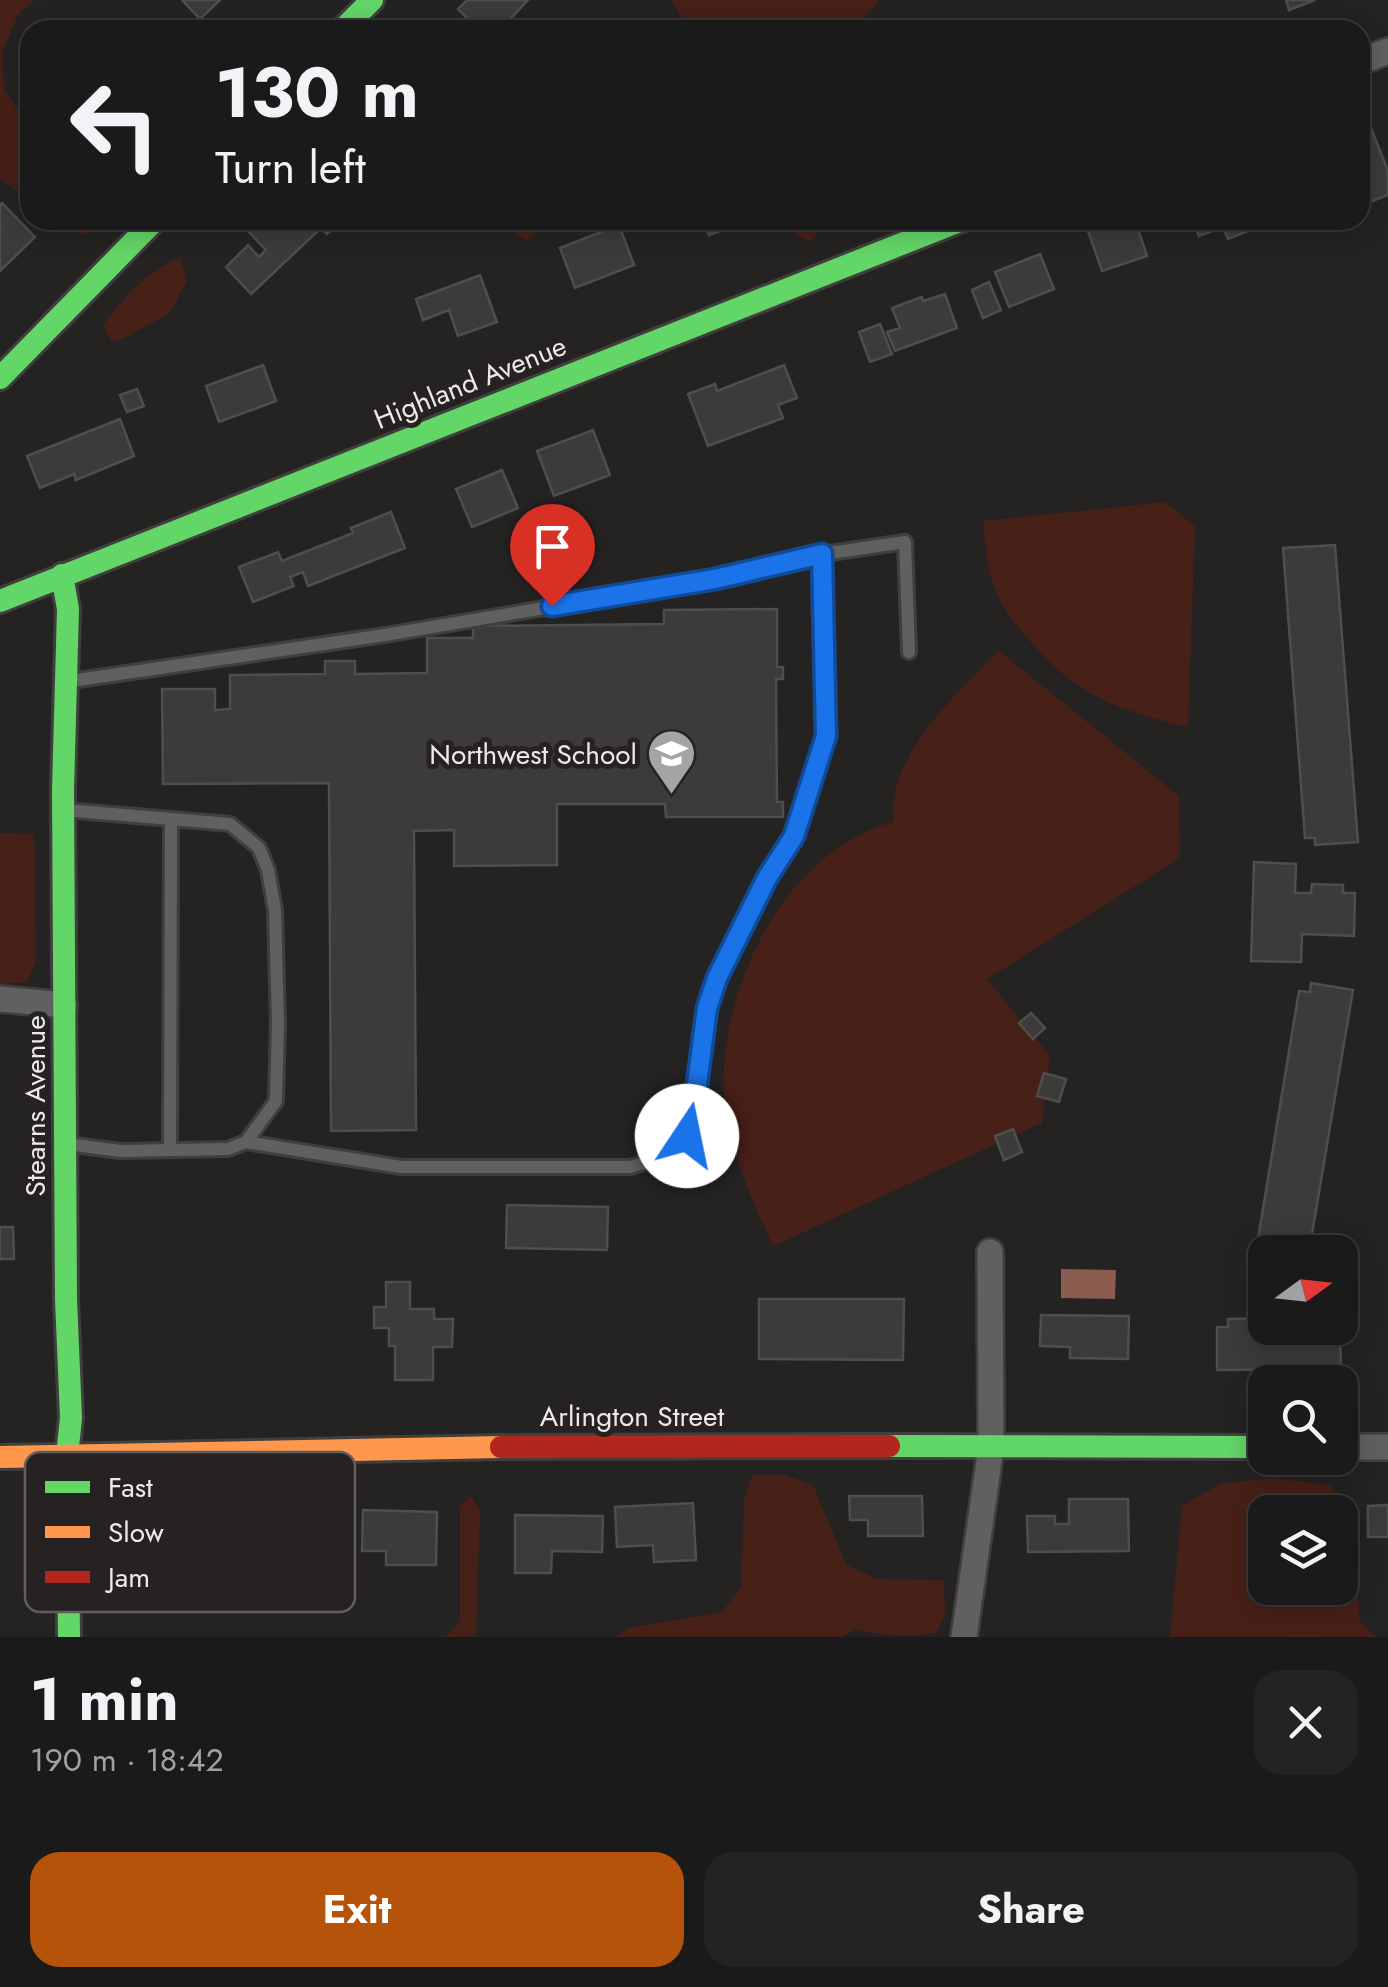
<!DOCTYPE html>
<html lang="en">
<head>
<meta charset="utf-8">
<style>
	:root { --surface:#1b1a1a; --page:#242323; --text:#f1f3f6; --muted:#a0a1a2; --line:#393839; --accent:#b45309 }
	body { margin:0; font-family:Jost,sans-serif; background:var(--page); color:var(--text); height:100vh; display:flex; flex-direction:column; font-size:38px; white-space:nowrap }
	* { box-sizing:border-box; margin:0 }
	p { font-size:32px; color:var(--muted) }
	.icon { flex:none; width:55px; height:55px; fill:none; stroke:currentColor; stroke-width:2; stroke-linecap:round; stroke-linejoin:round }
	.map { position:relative; height:1637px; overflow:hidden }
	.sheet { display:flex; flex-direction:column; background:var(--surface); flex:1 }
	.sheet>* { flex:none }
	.top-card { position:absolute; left:20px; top:20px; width:1350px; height:210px; border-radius:30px; box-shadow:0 5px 25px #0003,0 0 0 2px var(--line); background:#1b1a1a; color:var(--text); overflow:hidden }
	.needle { width:65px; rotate:75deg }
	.fabs { position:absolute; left:1248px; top:1235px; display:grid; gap:20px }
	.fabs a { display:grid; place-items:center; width:110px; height:110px; border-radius:20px; background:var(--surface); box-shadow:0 5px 25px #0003,0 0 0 2px var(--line); font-size:50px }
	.pin { position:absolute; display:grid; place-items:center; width:85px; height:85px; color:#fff; margin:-102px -42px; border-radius:50% 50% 50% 0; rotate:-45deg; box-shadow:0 0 10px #0007 }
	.pin .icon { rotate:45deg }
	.me { position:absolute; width:110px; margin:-55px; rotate:11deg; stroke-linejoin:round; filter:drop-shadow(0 0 8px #0008) }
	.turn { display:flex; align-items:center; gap:35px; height:210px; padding:0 30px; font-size:45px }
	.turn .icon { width:130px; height:130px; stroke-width:2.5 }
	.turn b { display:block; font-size:70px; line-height:85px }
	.round { display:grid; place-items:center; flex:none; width:105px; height:105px; border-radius:30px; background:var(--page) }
	.summary { display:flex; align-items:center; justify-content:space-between; height:170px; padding:0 30px }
	h1 { font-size:60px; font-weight:700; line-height:75px }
	.cta { display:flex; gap:20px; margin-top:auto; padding:20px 30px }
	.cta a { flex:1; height:115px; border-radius:30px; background:var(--accent); color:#fff; font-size:40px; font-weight:700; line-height:115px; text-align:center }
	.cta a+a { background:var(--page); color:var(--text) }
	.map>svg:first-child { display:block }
	.green { fill:#472018; fill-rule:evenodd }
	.water { fill:#8b5b50 }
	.building { fill:#3c3b3a; stroke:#4f4e4e; stroke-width:2.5 }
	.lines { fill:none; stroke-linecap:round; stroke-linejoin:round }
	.lane-casing { stroke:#403f3e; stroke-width:18 }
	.street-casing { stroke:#403f3e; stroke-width:30 }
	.fast-casing { stroke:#403f3e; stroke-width:28 }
	.slow-casing { stroke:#403f3e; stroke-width:28 }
	.jam-casing { stroke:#403f3e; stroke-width:28 }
	.lane { stroke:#616060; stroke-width:12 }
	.street { stroke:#616060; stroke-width:25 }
	.fast { stroke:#63d668; stroke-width:22 }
	.slow { stroke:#ff974d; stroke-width:22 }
	.jam { stroke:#b3261e; stroke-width:22 }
	.route-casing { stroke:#114b97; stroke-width:25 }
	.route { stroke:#1a73e8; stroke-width:18 }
	.labels { text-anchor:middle; stroke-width:10; stroke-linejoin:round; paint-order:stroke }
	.street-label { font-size:28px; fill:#eceae9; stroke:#252221 }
	.poi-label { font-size:28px; fill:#eceae9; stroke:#252221; text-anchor:end }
	.key { fill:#252221; stroke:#615e5d; stroke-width:2.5 }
	.key-label { font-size:28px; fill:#eceae9 }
</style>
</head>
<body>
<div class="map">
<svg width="1388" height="1637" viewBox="0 0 1388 1637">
	<rect width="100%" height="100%" fill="#242322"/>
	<path class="green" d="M0 0H33L18 15 2 52 4 90 30 125V200L0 179Z
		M671 0H879L854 30H688Z
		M58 220H108L83 236Z
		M505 220H546L529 241 518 236Z
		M786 220H818L820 231 811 242 790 231Z
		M180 258 187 280 170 313 123 339 112 342 103 325C124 298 148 269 180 258Z
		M1165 502 1195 526 1188 727C1122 712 1074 695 1029 640 1018 627 1005 612 998 596 987 573 986 546 983 521Z
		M998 650 1179 796 1180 858 987 979 1050 1056 1042 1123 773 1246C751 1198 728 1148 724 1094 718 990 785 850 893 822 888 752 955 698 998 650Z
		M0 833 34 834 36 961 27 982 0 984Z
		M752 1475H785L813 1485 846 1564 877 1579 943 1580 946 1613 936 1633C911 1637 881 1636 856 1629L841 1637H617L629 1628 722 1612 741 1587 744 1500Z
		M1273 1478 1330 1485 1352 1519 1360 1621 1375 1637H1170L1182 1506 1220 1484ZM1265 1512H1340V1588H1265Z
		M470 1496 480 1510 476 1637H445L460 1622V1507Z"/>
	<path class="water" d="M1061 1269 1116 1270 1115 1299 1061 1298Z"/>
	<path class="building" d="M182 0H220L200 19Z
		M467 0H528L500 30H461L458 27 467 18 458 9Z
		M1286 0H1315L1289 10Z
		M1122 21 1126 30H1099Z
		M1367 118 1388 171V195L1360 206V120Z
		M2 203 35 237 0 271V205Z
		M259 220H342L327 234 321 228 251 294 226 267 248 245 259 257 266 250 248 231Z
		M704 220H750L751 224 739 229 738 224 709 235Z
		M1113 220 1116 225 1135 220 1147 256 1102 271 1087 228Z
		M1192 220H1267L1268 223 1228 239 1223 227 1199 236Z
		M619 225 634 265 575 288 560 248Z
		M1040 254 1054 289 1009 307 995 272Z
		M480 275 497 322 458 336 449 310 423 320 416 299Z
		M989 282 1001 310 983 318 972 290Z
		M945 294 957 328 895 351 887 332 900 328 892 308 922 297 923 301Z
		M880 324 892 354 870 362 859 332Z
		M263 365 276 401 219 422 206 386Z
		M784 365 797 398 778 405 783 418 708 446 688 394 715 384 717 391Z
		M137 389 144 406 127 412 120 395Z
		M120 419 134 456 76 480 74 474 40 488 27 456Z
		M593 430 610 475 554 496 537 451Z
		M502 470 518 508 472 527 456 489Z
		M391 512 405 548 308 586 303 572 290 577 294 586 253 602 239 567 278 552 282 561 353 533 351 528Z
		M1335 545 1358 842 1315 845V838H1305L1283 548Z
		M777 609V667H783V679H776L777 802H783V817H666L665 804H557V865L454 866V830L414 831 416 1130 331 1131 329 783 163 784 162 689H215V710L230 709V675L325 674V661H355V674L427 673V638H473V626L664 624V610Z
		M1254 862 1296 864 1295 893H1311L1312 884 1343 885V893H1355L1354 936 1302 934 1301 962 1251 961Z
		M1311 983 1353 990 1309 1252H1265V1284L1251 1281 1299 991 1310 992Z
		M1031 1013 1045 1028 1033 1039 1019 1023Z
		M1044 1073 1066 1079 1059 1102 1037 1096Z
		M1013 1129 1022 1152 1004 1160 995 1136Z
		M507 1205 608 1207 607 1250 506 1248Z
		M0 1227H13L14 1259H0Z
		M386 1282H410V1309H434V1319H453L452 1347H433V1380H395V1346H389V1328H374V1307H386Z
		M759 1299H904L903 1360 759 1359Z
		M1041 1315 1129 1316 1128 1359 1070 1358V1347L1040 1346Z
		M1265 1318V1328H1340L1341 1369 1217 1370V1327H1228V1319Z
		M849 1496H922L923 1536H868V1520H850Z
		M1069 1499H1128L1129 1551 1028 1552 1027 1516H1055V1524H1069Z
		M693 1503 696 1560 654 1562 653 1545 617 1547 615 1507Z
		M1388 1505V1537H1368V1506Z
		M363 1510 437 1512 436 1565H386V1551H362Z
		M515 1515 603 1516 602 1552 552 1551 551 1573H515Z"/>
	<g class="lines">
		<defs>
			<path id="lane" d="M71 681 385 635 621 595 715 579 823 554
				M65 810 230 824 259 848 268 870 275 910 278 1023 276 1101 246 1142 228 1149 120 1151 67 1144
				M246 1142 401 1167H630L665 1157 687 1136 695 1107 707 1007 717 978 737 932 794 836 807 798 826 736 823 554 905 542 909 652
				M170 1150 171 819"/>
			<path id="street" d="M1360 62 1388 51
				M0 999 64 1005
				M1340 1447H1388
				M964 1637 991 1447 990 1252"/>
			<path id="fast" d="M342 30 372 0
				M0 378 155 220
				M62 575 68 609 63 790 66 1299 71 1418 67 1456 69 1637
				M0 601 962 220
				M889 1446 1265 1447"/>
			<path id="slow" d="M0 1457 501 1447"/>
			<path id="jam" d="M501 1447 889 1446"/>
		</defs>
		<use href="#lane" class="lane-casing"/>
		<use href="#street" class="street-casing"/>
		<use href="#fast" class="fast-casing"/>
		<use href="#slow" class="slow-casing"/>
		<use href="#jam" class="jam-casing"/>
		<use href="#lane" class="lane"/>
		<use href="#street" class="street"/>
		<use href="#fast" class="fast"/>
		<use href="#slow" class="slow"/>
		<use href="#jam" class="jam"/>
	</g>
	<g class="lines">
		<defs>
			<path id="route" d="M552 606 715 579 822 554 826 736 794 836 767 878 717 978 707 1008 694 1107 687 1136"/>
		</defs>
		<use href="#route" class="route-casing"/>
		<use href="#route" class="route"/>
	</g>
	<defs>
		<symbol id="school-pin" viewBox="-11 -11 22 30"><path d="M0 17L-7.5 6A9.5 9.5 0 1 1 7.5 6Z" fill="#a6a4a3" stroke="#252221"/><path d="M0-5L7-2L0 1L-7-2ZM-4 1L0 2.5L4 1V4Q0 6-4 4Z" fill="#fff"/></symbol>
	</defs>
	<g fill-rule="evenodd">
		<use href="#school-pin" x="644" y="726" width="55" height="75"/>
	</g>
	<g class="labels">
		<g class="street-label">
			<text transform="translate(470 382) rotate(-22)" y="10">Highland Avenue</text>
			<text transform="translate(35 1106) rotate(-90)" y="10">Stearns Avenue</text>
			<text x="632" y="1426">Arlington Street</text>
		</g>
		<g class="poi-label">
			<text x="637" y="764">Northwest School</text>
		</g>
	</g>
	<rect x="25" y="1452" width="330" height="160" rx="15" class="key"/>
	<rect x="45" y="1481" width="45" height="12" fill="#63d668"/>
	<rect x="45" y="1526" width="45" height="12" fill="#ff974d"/>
	<rect x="45" y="1571" width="45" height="12" fill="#b3261e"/>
	<g class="key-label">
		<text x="108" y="1497">Fast</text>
		<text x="108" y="1542">Slow</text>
		<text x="108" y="1587">Jam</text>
	</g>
</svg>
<div class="fabs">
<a><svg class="needle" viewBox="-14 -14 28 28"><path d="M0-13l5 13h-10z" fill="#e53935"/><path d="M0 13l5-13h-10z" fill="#a0a1a2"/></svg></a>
<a><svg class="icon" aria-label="search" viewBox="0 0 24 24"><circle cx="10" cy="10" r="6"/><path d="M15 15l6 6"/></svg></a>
<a><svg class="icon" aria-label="layers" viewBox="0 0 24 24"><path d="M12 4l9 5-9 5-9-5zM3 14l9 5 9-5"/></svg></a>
</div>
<div class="pin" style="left:552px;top:606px;background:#d93025"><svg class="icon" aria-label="arrive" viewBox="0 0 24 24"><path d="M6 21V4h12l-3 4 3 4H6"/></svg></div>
<svg class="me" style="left:687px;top:1136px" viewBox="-20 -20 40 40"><circle r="19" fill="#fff"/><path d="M0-13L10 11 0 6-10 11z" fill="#1a73e8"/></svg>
<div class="top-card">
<div class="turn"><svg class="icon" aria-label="left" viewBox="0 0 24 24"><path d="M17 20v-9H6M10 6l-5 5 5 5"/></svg><div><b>130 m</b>Turn left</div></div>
</div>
</div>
<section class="sheet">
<div class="summary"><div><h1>1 min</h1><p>190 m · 18:42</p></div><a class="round"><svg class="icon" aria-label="close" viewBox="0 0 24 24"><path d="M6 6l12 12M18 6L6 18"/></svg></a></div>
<div class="cta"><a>Exit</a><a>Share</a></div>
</section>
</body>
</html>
